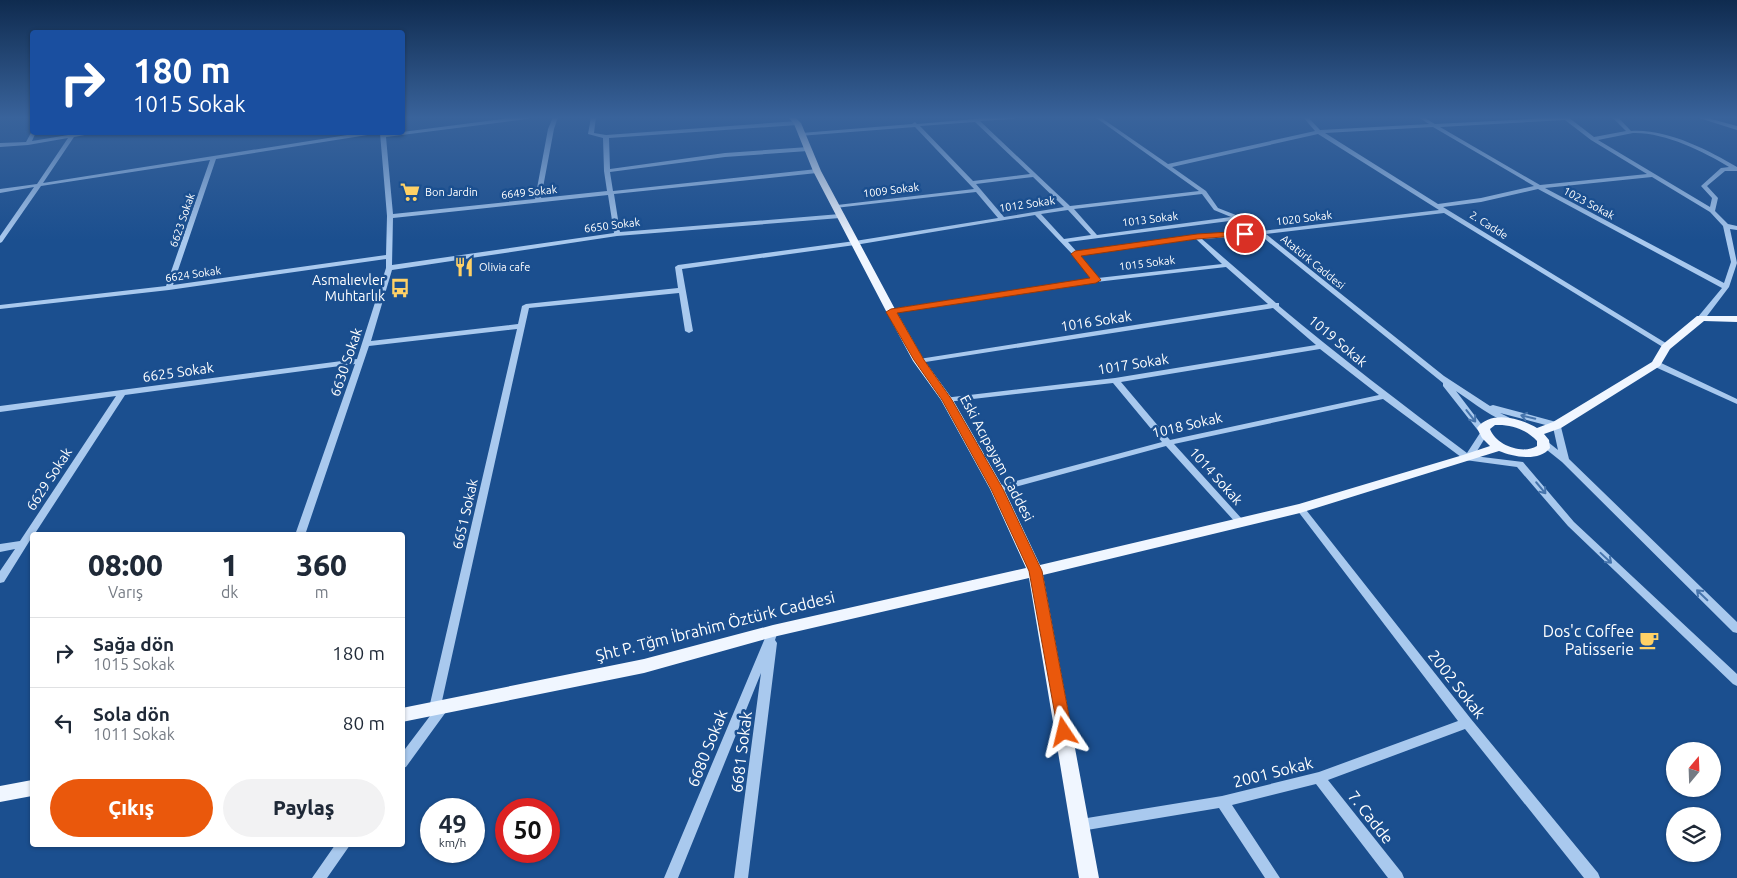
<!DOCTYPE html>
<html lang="tr">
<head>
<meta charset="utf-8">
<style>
	:root { --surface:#fff; --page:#f2f2f3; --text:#1f2937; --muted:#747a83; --line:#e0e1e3; --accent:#ea580c }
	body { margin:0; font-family:Ubuntu,sans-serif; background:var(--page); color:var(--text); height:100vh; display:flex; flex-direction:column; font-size:19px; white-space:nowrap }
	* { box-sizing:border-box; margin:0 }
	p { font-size:16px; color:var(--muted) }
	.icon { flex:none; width:28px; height:28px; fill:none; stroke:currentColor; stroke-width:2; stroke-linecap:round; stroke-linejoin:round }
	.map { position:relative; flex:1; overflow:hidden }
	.side { position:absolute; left:30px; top:532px; width:375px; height:315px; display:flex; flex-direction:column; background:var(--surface); border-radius:5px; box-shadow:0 1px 4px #0004 }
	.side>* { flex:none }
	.guide { position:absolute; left:30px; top:30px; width:375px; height:105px; border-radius:5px; box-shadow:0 1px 4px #0004; background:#1a4fa0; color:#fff; overflow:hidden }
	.needle { width:32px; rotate:19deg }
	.controls { position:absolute; left:1666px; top:742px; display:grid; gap:10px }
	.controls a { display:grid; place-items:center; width:55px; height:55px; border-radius:50%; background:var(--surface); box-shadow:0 1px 4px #0004; font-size:25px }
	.speed { position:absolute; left:420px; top:798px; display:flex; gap:10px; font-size:25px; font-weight:700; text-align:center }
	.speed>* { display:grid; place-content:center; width:65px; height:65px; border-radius:50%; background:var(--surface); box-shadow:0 1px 4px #0004; line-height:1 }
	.speed small { font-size:12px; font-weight:400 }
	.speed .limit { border:8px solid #d22; background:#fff; color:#111 }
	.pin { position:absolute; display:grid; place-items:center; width:42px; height:42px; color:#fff; margin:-21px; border:2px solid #fff; border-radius:50%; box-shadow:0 1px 5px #0007 }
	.me { position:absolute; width:55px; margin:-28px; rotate:350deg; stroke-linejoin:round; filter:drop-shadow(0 0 4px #0008) }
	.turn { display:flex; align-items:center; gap:18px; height:105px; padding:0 20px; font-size:22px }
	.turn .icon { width:65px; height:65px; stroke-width:2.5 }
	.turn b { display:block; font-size:35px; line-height:42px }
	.eta { display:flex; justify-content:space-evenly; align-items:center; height:85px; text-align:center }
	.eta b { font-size:30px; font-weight:800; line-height:35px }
	.action { display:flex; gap:10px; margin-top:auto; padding:10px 20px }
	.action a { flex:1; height:58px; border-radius:30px; background:var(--accent); color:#fff; font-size:20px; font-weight:800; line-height:58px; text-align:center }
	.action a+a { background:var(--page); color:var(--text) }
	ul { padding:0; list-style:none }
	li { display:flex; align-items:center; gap:15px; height:70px; padding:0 20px; border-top:1px solid var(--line) }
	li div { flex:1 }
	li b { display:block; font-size:19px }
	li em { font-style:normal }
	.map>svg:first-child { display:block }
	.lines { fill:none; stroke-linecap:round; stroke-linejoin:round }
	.minor { fill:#a9c9ee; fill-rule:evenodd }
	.major { fill:#f0f6ff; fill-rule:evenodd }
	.oneway { stroke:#4674ac }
	.route { fill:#ea580c; stroke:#983908 }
	.labels { text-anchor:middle; stroke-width:5; stroke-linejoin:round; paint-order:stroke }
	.far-street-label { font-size:11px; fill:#fff; stroke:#1b4f8f }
	.far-poi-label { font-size:11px; fill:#fff; stroke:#1b4f8f; text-anchor:start }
	.poi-label { font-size:14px; fill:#fff; stroke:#1b4f8f; text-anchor:end }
	.street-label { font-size:14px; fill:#fff; stroke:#1b4f8f }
	.near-street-label { font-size:16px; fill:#fff; stroke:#1b4f8f }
	.near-poi-label { font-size:16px; fill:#fff; stroke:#1b4f8f; text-anchor:end }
</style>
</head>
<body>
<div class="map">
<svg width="1737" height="878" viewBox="0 0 1737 878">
	<rect width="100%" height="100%" fill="#1b4f8f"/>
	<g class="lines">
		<path class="minor" d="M517 117H530L527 119 386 137 393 214 535 199 548 129 553 117H558L554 129 541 198 607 191 604 171 603 138 588 134 591 117H596L594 133 606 135 797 121 800 123 797 125 609 138 610 169 725 153 808 147 811 149 808 151 725 157 610 172 613 191 817 169 820 171 817 173 614 194 620 232 840 214 843 216 840 218 617 236 392 270 371 341 518 324 522 306 526 304 678 288 675 267 678 265 855 241 998 218 976 192 835 208V206L837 205 974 189 915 127 799 136V134L801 133 912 124 915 122 917 124 998 117H1015L1013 119 980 121 1070 206 1199 191 1095 117H1100L1168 164 1315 131 1303 117H1308L1320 130 1429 124 1418 117H1423L1435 124 1568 117 1594 137 1626 131 1612 117H1618L1631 131C1665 128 1709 150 1737 167V171H1725L1707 186 1718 198 1715 211 1728 224 1737 226V230L1730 229 1737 263 1729 287 1704 320H1701L1697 318 1722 288 1538 189 1481 202 1443 207 1669 345 1670 347 1669 349H1666L1444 213 1266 234 1444 376 1490 406 1493 405 1560 423 1569 459 1737 622V633L1733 632 1562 462 1542 446 1541 444 1542 442H1548L1558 450 1553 427 1500 413 1518 422 1514 425C1493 419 1474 403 1456 391L1488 433 1474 456 1523 462 1574 522 1737 674V686L1733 684 1568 526 1517 467 1465 460 1383 399 1174 444 1242 519 1244 521 1242 523H1236L1166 446 997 492 994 491 992 489 994 487 1162 442 1113 383 947 402 943 400 944 398 1115 378 1316 345 1273 308 919 363H916L915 361 916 359H919L1268 304 1226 267 1096 282 891 313 887 311 891 309 1091 279 1073 255 1035 215 855 245 682 269 693 331 689 333 685 331 679 293 529 308 442 701 449 702 451 705 406 767 402 768V753L433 712 429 708 517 329 369 346 305 535H295L355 364 125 395 34 535H32V537L4 582 0 583V571L15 549 0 552V544L20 541 116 396 0 412V406L357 359 386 268V259L169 290 0 309V305L166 286 210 160 41 186 2 242 0 243V236L34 187 0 193V189L37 184 68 138 28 145 0 147V143L26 142 32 131V132H36L32 141 86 132H101L74 137 43 183 366 132H386V134L402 132ZM1565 120 1591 140 1647 174 1540 185 1440 127ZM975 122 1030 174 973 181 920 126ZM1433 127 1534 186 1481 198 1438 204 1325 133ZM380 133 387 216 386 255 173 285 216 159ZM1633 133C1664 132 1703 151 1729 167L1721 168 1701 186 1712 198 1710 207 1598 140ZM1318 134 1439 210 1262 231 1241 217 1218 208 1206 191 1172 167ZM1033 177 1064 207 1004 217 976 184ZM1652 177 1710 212 1723 226 1731 262 1724 283 1545 188ZM1202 194 1214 210 1231 217 1097 235 1074 209ZM608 195 614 233 392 265 393 218ZM1068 210 1091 235 1064 239 1041 214ZM1237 220 1255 231 1197 235 1077 252 1068 242ZM1260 235 1443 383V386L1480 433 1467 453C1403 405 1340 357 1279 306V303H1276L1202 239ZM1196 239 1222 264 1098 278 1080 255ZM1320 349 1379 395 1170 440 1121 382Z
			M1696 117H1704L1737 126V130Z
			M1653 362H1659L1737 399V404L1653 366 1652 364Z
			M1300 505 1303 506 1471 719 1598 873 1600 878H1584L1465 729 1328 780 1402 873 1404 878H1388L1316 784 1232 805 1280 878H1265L1219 808 1081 831 1076 829 1074 825 1076 821 1081 819 1222 796 1319 772 1458 721 1297 510 1295 508 1297 506Z
			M773 627 777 628 778 631 775 640 777 643 748 878H734L761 673 678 878H664L768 631 769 628Z
			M335 845H350L327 878H312Z"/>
		<path class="major" d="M788 117H795L801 123 821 171 896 311 924 360 953 400 1004 489 1040 565 1299 504 1463 455 1490 446 1482 438 1477 428C1491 410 1520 418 1537 428L1553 422 1652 362 1662 345 1697 316H1737V322L1704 321 1670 349 1660 366 1561 428 1544 434 1549 440 1550 448C1539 462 1514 457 1499 451L1300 513 1043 575 1099 878H1079L1029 578 773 637 644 673 402 722V708L644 659 773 625 1026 568 990 489 941 400 913 361 886 311 813 171 794 124ZM1495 425C1510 424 1526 429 1537 441V446C1522 455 1496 445 1490 429Z
			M32 780V796L0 802V786Z"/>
	</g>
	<defs><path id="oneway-shaft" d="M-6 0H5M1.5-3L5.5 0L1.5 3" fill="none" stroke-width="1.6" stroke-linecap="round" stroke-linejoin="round" transform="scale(1.25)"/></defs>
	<g class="oneway">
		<use href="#oneway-shaft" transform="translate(1471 416) rotate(52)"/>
		<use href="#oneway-shaft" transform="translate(1528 417) rotate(-166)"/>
		<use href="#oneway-shaft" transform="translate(1541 488) rotate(50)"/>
		<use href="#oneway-shaft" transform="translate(1606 558) rotate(43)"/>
		<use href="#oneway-shaft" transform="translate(1702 595) rotate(-136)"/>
	</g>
	<linearGradient id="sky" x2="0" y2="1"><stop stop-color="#0f2b4f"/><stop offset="0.49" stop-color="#39639b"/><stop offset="1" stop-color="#39639b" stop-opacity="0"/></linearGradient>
	<rect width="1737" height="240" fill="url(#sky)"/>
	<path class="route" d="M1245 231 1249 234 1248 235 1197 239 1081 256 1101 280 1096 283 897 313 924 360 952 400 1003 489 1042 571 1072 732 1070 737 1064 739 1059 737 1029 571 991 489 942 400 914 360 886 312 891 309 1090 278 1071 254 1075 251 1197 234Z"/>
	<defs>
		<symbol id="supermarket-bare" viewBox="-9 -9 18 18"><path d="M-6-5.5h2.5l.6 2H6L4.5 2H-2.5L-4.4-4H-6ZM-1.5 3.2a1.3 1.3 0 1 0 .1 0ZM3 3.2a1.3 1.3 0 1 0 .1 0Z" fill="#ffd166" stroke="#1b4f8f" stroke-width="2.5" paint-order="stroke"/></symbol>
		<symbol id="restaurant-bare" viewBox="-9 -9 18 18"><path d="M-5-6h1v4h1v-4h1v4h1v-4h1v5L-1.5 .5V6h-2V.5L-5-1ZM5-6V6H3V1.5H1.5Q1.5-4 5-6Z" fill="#ffd166" stroke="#1b4f8f" stroke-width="2.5" paint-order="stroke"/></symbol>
		<symbol id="bus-bare" viewBox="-9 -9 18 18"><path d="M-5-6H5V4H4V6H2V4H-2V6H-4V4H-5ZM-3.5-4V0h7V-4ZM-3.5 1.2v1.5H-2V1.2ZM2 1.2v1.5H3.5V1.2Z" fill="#ffd166" stroke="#1b4f8f" stroke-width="2.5" paint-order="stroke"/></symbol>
		<symbol id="cafe-bare" viewBox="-9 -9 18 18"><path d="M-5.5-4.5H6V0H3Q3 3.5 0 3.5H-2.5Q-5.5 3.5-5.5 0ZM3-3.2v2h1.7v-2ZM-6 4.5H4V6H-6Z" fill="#ffd166" stroke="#1b4f8f" stroke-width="2.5" paint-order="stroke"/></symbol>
	</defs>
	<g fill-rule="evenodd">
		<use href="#supermarket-bare" x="396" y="178" width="28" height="28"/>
		<use href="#restaurant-bare" x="450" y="253" width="28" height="28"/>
		<use href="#bus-bare" x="386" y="274" width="28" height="28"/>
		<use href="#cafe-bare" x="1635" y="626" width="28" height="28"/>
	</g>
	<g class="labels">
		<g class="far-street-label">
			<text transform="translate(891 190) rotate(-7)" y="4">1009 Sokak</text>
			<text transform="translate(529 192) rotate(-6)" y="4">6649 Sokak</text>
			<text transform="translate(1589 203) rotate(28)" y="4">1023 Sokak</text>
			<text transform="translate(1027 204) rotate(-8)" y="4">1012 Sokak</text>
			<text transform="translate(1304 218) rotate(-7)" y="4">1020 Sokak</text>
			<text transform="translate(1150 219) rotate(-7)" y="4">1013 Sokak</text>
			<text transform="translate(182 220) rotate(-71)" y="4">6623 Sokak</text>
			<text transform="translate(612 225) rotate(-7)" y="4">6650 Sokak</text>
			<text transform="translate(1489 225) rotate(32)" y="4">2. Cadde</text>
			<text transform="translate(1313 262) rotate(39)" y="4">Atatürk Caddesi</text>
			<text transform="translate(1147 263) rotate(-7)" y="4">1015 Sokak</text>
			<text transform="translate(193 274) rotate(-8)" y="4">6624 Sokak</text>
		</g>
		<g class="far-poi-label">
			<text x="425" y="196">Bon Jardin</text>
			<text x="479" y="271">Olivia cafe</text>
		</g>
		<g class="poi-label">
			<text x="385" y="285">Asmalıevler<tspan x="385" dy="16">Muhtarlık</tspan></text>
		</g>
		<g class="street-label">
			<text transform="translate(1096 321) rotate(-9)" y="5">1016 Sokak</text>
			<text transform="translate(1338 341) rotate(40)" y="5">1019 Sokak</text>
			<text transform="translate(346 362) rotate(-71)" y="5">6630 Sokak</text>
			<text transform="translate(1133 364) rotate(-9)" y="5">1017 Sokak</text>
			<text transform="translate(178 372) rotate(-8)" y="5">6625 Sokak</text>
			<text transform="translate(1187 425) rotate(-13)" y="5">1018 Sokak</text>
			<text transform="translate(997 458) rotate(62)" y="5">Eski Acıpayam Caddesi</text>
			<text transform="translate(1216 476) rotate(48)" y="5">1014 Sokak</text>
			<text transform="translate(49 479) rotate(-57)" y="5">6629 Sokak</text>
			<text transform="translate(465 514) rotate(-77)" y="5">6651 Sokak</text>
		</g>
		<g class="near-street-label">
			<text transform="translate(715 626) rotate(-14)" y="6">Şht P. Tğm İbrahim Öztürk Caddesi</text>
			<text transform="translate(1457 684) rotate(52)" y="6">2002 Sokak</text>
			<text transform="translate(707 748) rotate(-68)" y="6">6680 Sokak</text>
			<text transform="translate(741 752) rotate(-83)" y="6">6681 Sokak</text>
			<text transform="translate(1273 772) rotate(-14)" y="6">2001 Sokak</text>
			<text transform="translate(1371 817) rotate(52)" y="6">7. Cadde</text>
		</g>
		<g class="near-poi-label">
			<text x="1634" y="637">Dos'c Coffee<tspan x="1634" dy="18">Patisserie</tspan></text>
		</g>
	</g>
</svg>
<div class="controls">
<a><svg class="needle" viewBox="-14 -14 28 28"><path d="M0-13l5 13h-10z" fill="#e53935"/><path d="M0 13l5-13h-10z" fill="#747a83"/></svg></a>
<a><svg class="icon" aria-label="layers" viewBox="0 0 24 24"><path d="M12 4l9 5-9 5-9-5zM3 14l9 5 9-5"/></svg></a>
</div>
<div class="speed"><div>49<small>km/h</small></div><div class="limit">50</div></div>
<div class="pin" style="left:1245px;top:234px;background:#d93025"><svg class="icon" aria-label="arrive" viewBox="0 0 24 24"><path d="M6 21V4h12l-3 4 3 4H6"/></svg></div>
<svg class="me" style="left:1064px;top:732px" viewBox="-20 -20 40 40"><path d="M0-17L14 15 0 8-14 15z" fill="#ea580c" stroke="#fff" stroke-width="4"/></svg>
<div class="guide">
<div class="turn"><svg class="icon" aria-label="right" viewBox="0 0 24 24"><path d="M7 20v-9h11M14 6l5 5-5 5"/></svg><div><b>180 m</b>1015 Sokak</div></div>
</div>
<section class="side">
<div class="eta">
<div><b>08:00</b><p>Varış</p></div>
<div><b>1</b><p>dk</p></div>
<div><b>360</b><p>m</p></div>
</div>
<ul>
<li><svg class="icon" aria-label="right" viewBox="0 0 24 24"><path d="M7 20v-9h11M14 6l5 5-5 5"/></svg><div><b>Sağa dön</b><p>1015 Sokak</p></div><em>180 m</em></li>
<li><svg class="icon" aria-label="left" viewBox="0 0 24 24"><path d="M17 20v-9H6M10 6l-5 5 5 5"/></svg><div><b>Sola dön</b><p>1011 Sokak</p></div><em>80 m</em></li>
</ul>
<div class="action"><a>Çıkış</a><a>Paylaş</a></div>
</section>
</div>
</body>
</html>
